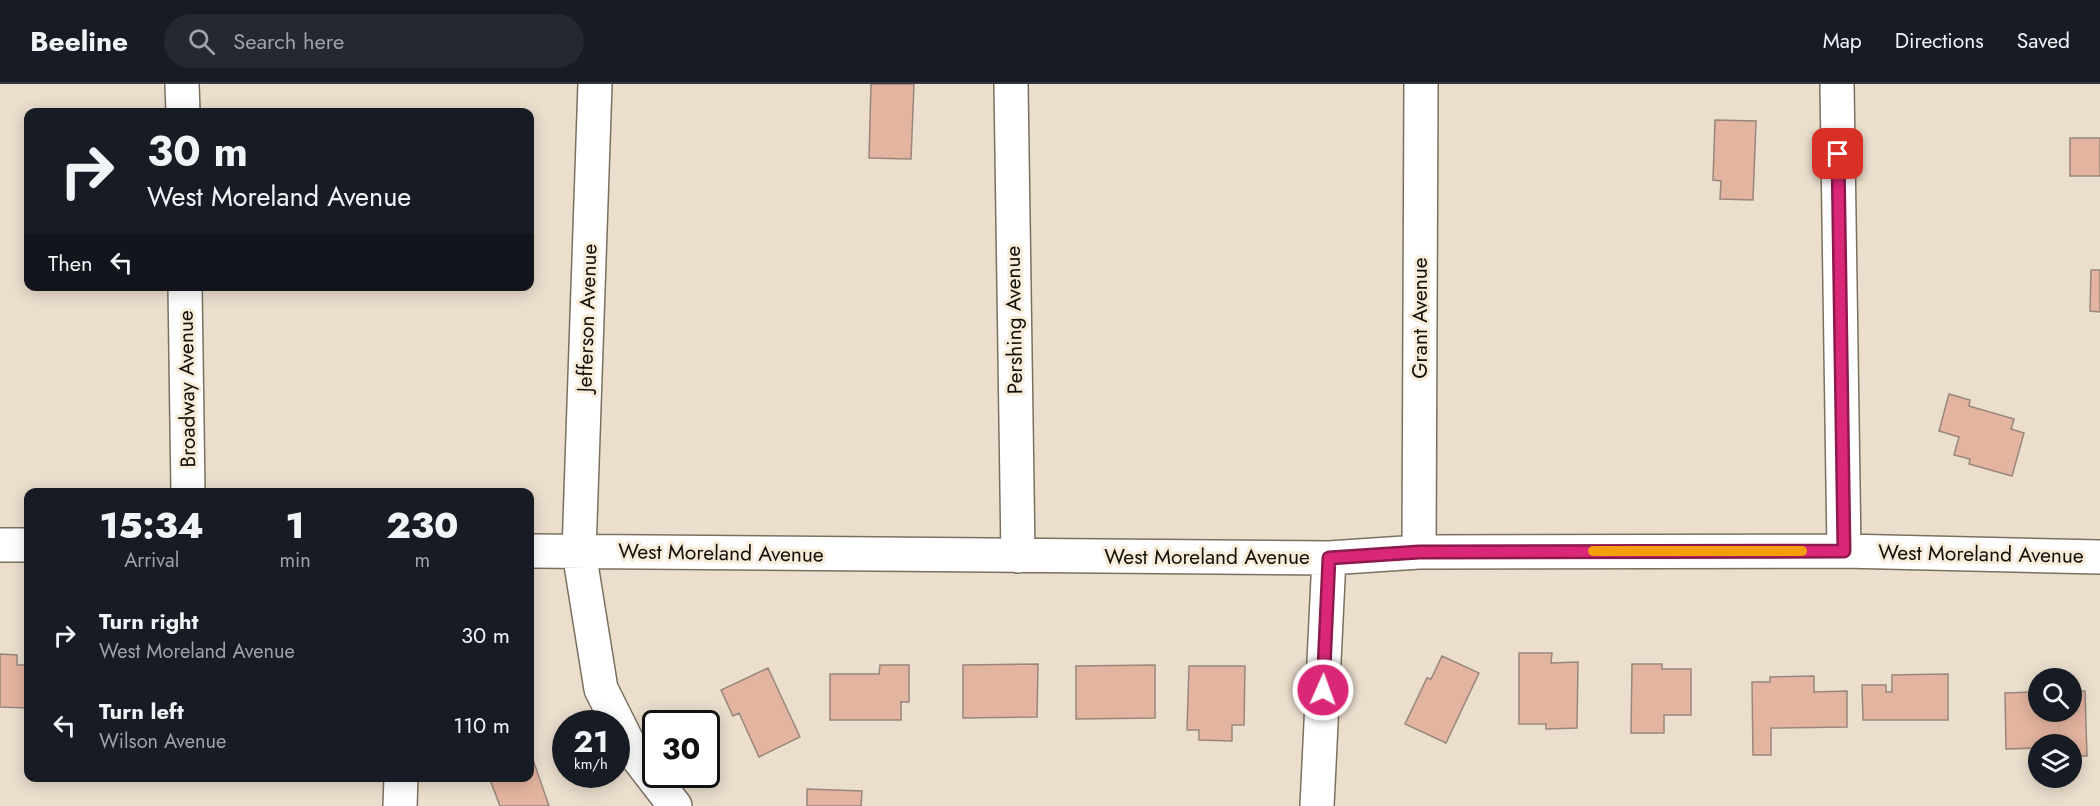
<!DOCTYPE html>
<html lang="en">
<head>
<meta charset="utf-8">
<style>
	:root { --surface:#171b24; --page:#242831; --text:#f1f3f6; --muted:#9ea1a6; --line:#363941 }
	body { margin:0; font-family:Jost,sans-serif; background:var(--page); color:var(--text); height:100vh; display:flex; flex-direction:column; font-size:22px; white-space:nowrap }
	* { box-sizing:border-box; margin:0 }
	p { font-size:20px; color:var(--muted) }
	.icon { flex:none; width:33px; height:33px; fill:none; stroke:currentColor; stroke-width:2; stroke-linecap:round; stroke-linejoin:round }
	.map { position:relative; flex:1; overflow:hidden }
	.sheet { position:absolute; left:24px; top:404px; width:510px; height:294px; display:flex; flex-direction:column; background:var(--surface); border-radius:12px; box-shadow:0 3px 15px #0003 }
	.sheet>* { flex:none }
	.hud { position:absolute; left:24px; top:24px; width:510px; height:183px; border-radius:12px; box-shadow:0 3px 15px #0003; background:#171b24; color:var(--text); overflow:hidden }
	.fabs { position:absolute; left:2028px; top:584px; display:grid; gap:12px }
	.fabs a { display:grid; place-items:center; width:54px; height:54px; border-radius:50%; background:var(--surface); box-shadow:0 3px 15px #0003; font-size:30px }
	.speed { position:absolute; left:552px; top:626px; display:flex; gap:12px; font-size:30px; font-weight:700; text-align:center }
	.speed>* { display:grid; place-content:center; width:78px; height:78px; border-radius:50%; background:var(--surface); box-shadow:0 3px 15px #0003; line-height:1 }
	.speed small { font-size:15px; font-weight:400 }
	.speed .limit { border:3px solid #111; border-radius:9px; background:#fff; color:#111 }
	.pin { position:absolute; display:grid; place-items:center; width:51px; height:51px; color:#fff; margin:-26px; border-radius:12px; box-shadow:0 3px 9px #0006 }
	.me { position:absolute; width:66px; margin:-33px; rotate:2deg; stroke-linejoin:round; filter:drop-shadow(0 0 4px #0008) }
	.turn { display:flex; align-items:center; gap:21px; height:126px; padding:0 24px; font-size:27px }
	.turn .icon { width:78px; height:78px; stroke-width:2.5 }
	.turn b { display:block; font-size:42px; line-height:51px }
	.then { display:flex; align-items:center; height:57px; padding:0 24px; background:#0003; gap:12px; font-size:22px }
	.eta { display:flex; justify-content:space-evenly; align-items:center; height:102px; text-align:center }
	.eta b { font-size:36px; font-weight:800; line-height:42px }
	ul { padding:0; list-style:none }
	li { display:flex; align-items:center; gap:18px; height:90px; padding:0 24px }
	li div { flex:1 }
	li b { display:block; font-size:22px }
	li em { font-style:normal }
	header { display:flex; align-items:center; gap:36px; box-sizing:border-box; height:84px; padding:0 30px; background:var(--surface); border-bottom:2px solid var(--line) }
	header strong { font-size:28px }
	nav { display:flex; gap:33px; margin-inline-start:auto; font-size:21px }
	.search { width:420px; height:54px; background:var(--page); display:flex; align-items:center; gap:15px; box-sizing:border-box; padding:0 21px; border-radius:33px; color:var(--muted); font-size:22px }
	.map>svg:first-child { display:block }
	.building { fill:#e3b49f; stroke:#99867d; stroke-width:1.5 }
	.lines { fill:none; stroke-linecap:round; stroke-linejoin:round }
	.minor-casing { stroke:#7b7060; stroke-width:36 }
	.minor { stroke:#fff; stroke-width:33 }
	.route-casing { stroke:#8e194d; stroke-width:15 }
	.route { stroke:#db2777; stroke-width:10 }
	.slow { stroke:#f59e0b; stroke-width:10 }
	.labels { text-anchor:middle; stroke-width:6; stroke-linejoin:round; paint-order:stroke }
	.street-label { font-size:21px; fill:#14100a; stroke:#f8ecda }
</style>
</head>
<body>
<header>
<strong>Beeline</strong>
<div class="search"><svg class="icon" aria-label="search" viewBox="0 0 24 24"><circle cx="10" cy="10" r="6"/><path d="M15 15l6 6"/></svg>Search here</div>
<nav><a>Map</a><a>Directions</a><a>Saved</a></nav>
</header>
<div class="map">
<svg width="2100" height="722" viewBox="0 0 2100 722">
	<rect width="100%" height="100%" fill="#ebdecd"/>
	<path class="building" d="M871 0H914L911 75 869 74Z
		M1715 36 1756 37 1753 116 1720 115 1721 97 1713 96Z
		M2070 54H2100V92H2070Z
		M2091 186H2100V228L2090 227Z
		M1949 310 1970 316 1969 322 2014 335 2011 345 2024 349 2012 392 1969 380 1970 375 1954 371 1959 353 1939 347Z
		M1519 569H1552L1551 579 1578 578 1577 644 1546 645V640H1519Z
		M0 570 17 571V581H28V624L0 623Z
		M1442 572 1479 589 1446 659 1405 640 1427 594 1431 595Z
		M1038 580 1037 633 963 634V581Z
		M1632 580H1662V585H1691V631H1664V649H1631Z
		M880 581H909V618H901V636H830V590H879Z
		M1155 581V634L1076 635V582Z
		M1189 582H1245L1244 641H1232V657L1199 656V646H1187Z
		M768 584 800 653 759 673 739 629 733 632 721 606Z
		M1948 590V636H1863L1862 601H1886V608H1892V591Z
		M1814 592V608L1847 607V643L1771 644V671H1753L1752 598H1770V593Z
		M2072 607H2085L2087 672H2072V660H2038V664L2006 665 2005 609 2038 608V627H2072Z
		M530 667 549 722H500L489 693H530Z
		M807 705 862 707 861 722H807Z"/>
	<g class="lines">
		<defs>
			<path id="minor" d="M182 0 183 28
				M595 0 579 468 601 605 631 665 675 722
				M1011 0 1018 472
				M1837 0 1844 467
				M185 202 188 408
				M0 461H28
				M530 467 1329 474 1419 468 1844 467 2100 473
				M1419 468 1421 0
				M400 722 401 693
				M1317 722 1329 474"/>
		</defs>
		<use href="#minor" class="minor-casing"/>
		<use href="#minor" class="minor"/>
	</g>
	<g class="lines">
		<defs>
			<path id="route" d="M1323 606 1329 474 1419 468 1844 467 1838 70"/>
		</defs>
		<use href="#route" class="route-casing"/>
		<use href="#route" class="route"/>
		<path class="slow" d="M1593 467H1802"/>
	</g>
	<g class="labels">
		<g class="street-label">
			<text transform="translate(587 234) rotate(-88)" y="7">Jefferson Avenue</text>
			<text transform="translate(1420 234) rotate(-90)" y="7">Grant Avenue</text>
			<text transform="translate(1014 236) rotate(-91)" y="7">Pershing Avenue</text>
			<text transform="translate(187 305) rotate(-91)" y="7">Broadway Avenue</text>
			<text transform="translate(721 469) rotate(1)" y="7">West Moreland Avenue</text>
			<text transform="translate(1981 470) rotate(1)" y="7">West Moreland Avenue</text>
			<text x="1207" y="480">West Moreland Avenue</text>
		</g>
	</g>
</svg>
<div class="fabs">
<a><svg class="icon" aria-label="search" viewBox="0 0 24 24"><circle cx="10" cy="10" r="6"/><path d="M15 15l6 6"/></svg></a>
<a><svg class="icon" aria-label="layers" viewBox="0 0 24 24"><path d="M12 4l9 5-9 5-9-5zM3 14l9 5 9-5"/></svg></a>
</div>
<div class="speed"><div>21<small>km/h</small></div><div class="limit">30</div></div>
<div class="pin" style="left:1838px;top:70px;background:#d93025"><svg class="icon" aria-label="arrive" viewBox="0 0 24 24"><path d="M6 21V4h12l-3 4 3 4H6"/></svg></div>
<svg class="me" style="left:1323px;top:606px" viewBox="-20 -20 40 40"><circle r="17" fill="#db2777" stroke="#fff" stroke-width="3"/><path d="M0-11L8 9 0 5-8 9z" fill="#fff"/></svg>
<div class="hud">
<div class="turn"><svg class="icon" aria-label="right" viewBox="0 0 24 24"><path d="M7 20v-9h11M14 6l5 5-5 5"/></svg><div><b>30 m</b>West Moreland Avenue</div></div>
<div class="then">Then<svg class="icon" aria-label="left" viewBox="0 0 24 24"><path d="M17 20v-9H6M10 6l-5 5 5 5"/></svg></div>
</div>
<section class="sheet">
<div class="eta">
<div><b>15:34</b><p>Arrival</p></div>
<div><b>1</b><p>min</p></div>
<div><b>230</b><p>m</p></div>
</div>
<ul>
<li><svg class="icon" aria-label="right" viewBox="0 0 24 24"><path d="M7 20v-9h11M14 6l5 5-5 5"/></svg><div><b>Turn right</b><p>West Moreland Avenue</p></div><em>30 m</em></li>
<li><svg class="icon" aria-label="left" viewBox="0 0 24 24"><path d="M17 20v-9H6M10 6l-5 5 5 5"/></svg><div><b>Turn left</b><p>Wilson Avenue</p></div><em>110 m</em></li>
</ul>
</section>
</div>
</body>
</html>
